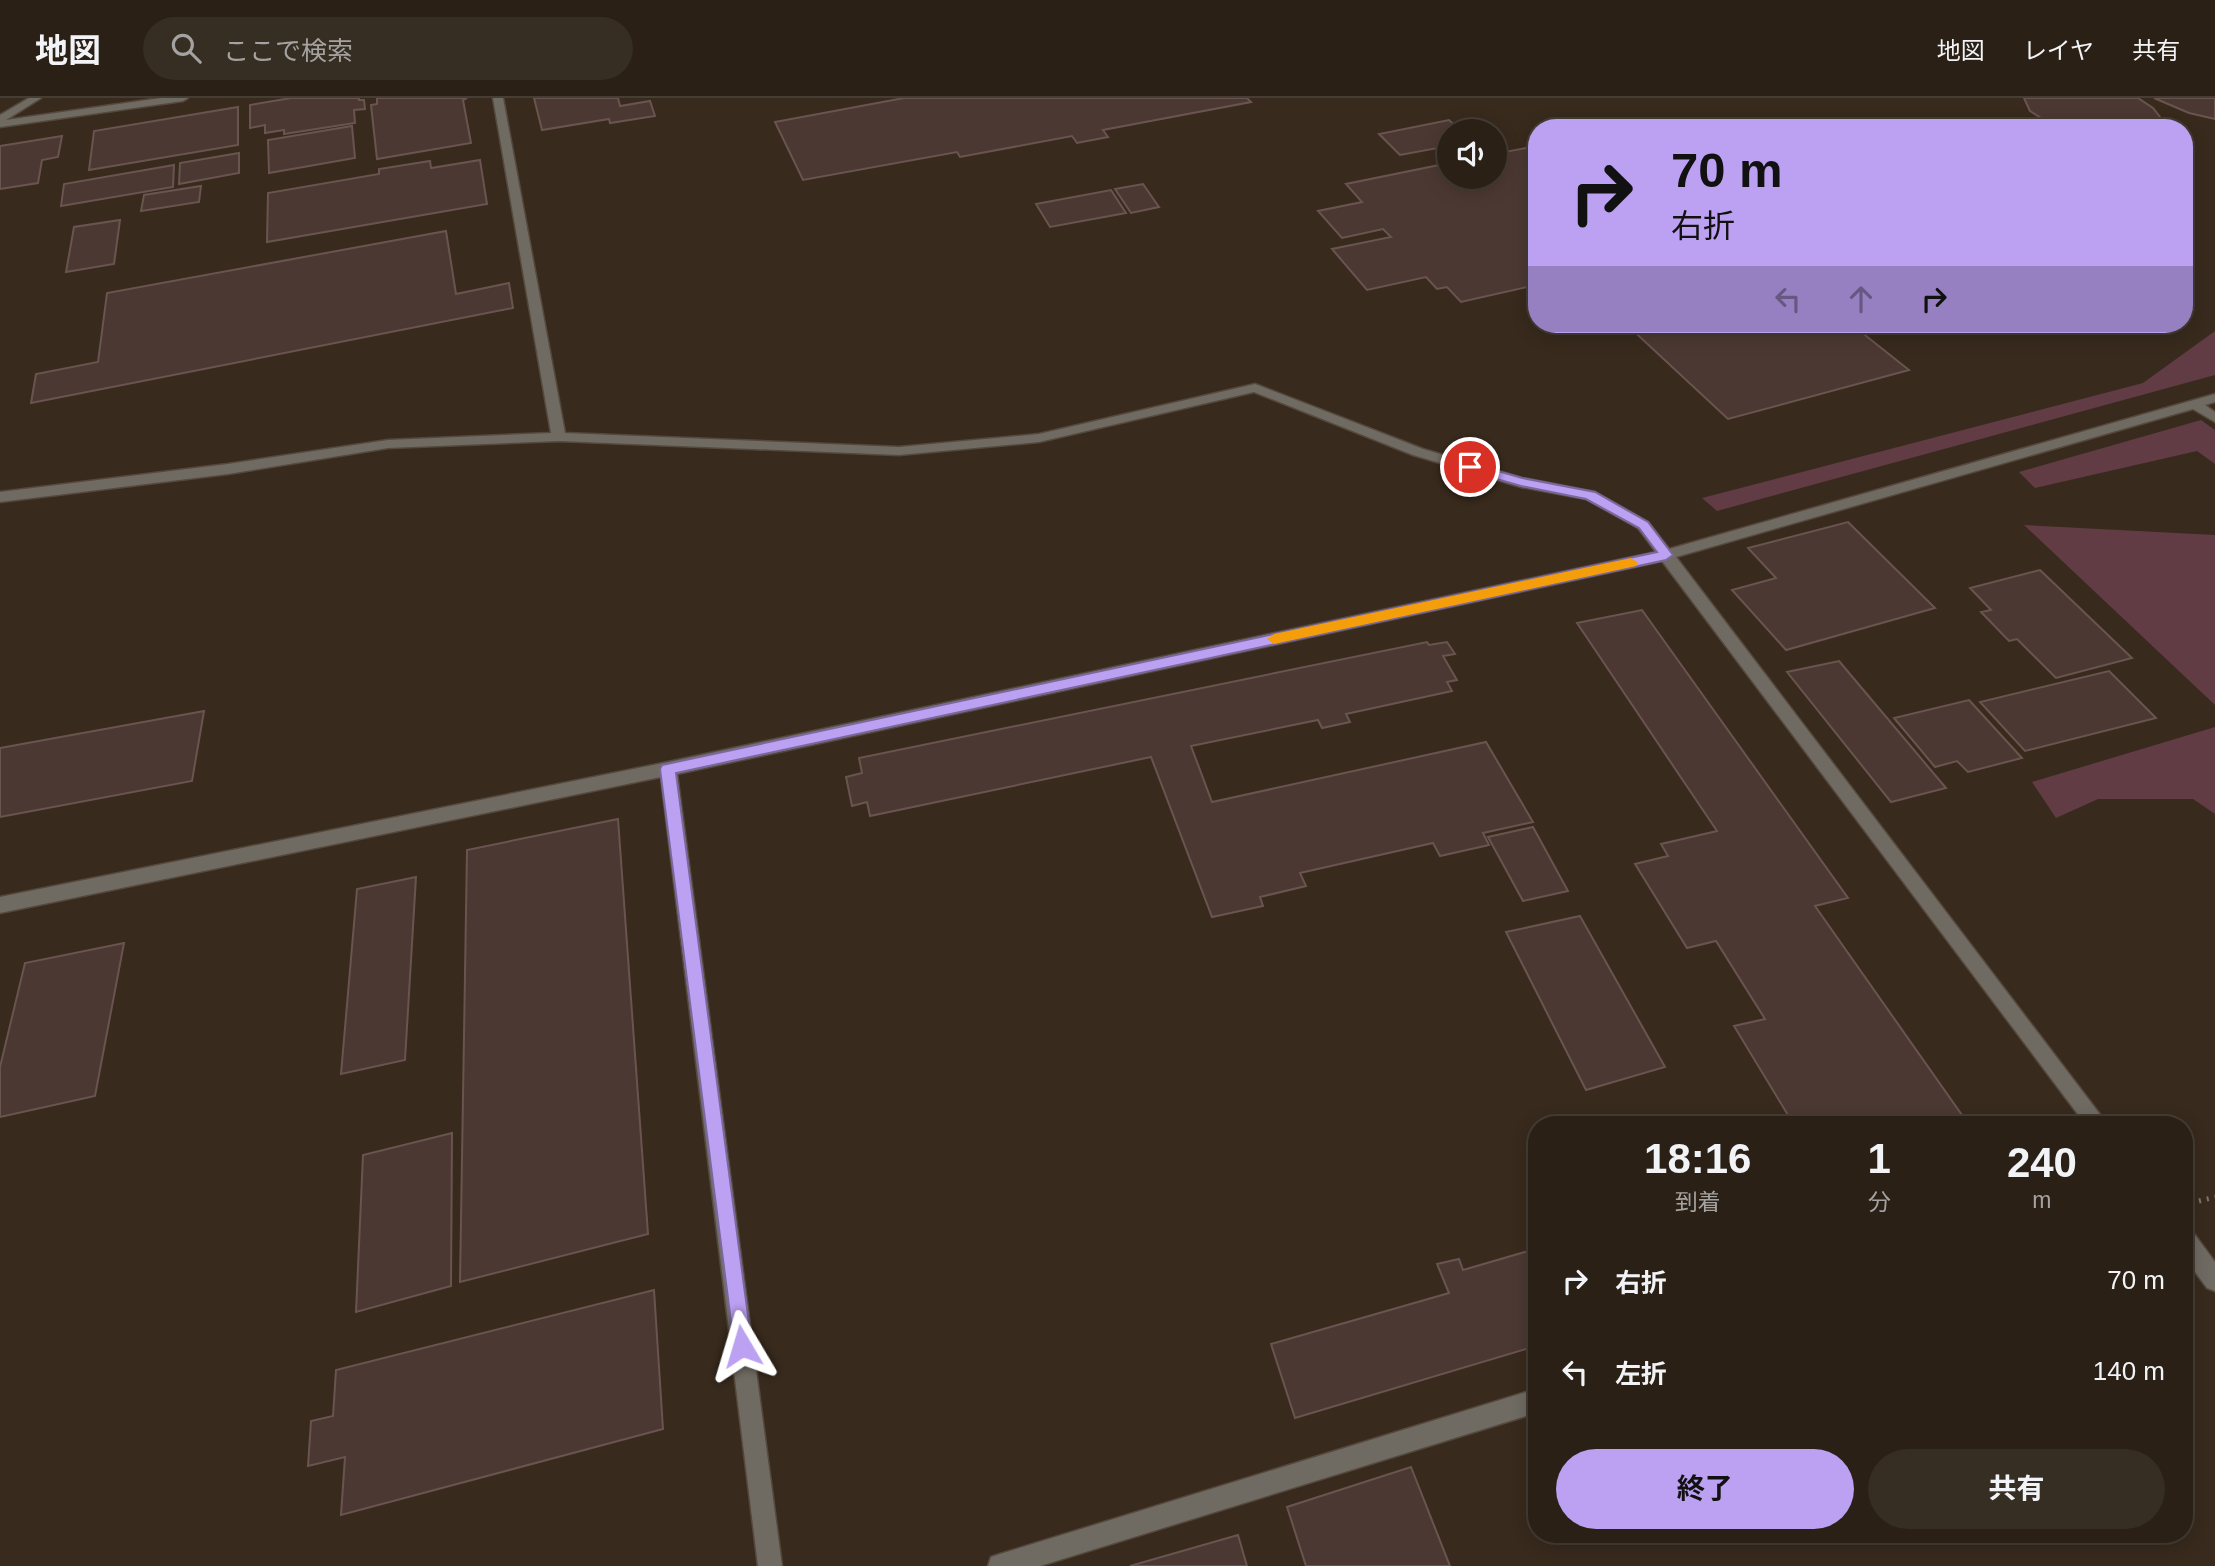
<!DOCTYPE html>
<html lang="ja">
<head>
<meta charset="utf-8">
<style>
	:root { --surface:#2a2016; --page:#362d23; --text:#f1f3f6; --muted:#a5a3a1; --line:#463e35; --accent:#bca0f2 }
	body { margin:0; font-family:Helvetica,"Noto Sans JP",sans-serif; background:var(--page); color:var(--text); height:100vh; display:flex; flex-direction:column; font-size:26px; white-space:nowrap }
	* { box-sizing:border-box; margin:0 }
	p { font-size:23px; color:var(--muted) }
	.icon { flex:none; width:38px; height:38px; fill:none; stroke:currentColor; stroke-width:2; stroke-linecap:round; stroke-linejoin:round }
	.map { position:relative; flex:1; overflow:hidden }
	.side { position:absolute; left:1528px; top:1018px; width:665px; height:427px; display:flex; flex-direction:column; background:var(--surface); border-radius:28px; box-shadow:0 4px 18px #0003,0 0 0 2px var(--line) }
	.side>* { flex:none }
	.guide { position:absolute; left:1528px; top:21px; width:665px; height:214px; border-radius:28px; box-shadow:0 4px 18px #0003,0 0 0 2px var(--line); background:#bca0f2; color:#111; overflow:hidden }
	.fabs { position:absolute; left:1437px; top:21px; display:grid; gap:14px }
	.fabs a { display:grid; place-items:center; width:70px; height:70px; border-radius:50%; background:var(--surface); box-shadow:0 4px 18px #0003,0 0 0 2px var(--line); font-size:35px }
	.pin { position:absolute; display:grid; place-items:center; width:60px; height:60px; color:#fff; margin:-30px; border:4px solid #fff; border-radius:50%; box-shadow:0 2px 7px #0007 }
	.me { position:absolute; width:77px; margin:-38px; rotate:353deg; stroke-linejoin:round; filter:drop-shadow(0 0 5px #0008) }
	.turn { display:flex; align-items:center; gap:24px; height:147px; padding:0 28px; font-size:32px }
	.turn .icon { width:91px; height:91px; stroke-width:2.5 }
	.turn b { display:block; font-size:49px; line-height:60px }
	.lanes { display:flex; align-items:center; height:66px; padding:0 28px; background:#0003; justify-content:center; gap:35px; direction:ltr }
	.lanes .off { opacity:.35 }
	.eta { display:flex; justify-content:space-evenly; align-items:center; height:119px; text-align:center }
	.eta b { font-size:42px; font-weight:700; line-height:49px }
	.action { display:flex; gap:14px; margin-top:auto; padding:14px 28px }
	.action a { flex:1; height:80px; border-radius:42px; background:var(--accent); color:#111; font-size:28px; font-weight:700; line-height:80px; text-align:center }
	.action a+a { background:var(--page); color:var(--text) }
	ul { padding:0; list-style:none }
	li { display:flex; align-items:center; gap:21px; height:91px; padding:0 28px }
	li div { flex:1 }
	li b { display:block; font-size:26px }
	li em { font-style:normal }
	header { display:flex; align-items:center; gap:42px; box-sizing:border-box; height:98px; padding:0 35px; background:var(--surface); border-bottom:2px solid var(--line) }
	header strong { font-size:33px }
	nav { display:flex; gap:38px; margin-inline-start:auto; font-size:24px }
	.search { width:490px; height:63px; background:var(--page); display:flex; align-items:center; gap:18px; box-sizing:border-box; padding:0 24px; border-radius:38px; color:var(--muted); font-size:26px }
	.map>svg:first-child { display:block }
	.green { fill:#623c45 }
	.building { fill:#4c3833; stroke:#6a544f; stroke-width:2 }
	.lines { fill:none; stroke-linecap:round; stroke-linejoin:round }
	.minor-casing { stroke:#55483c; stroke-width:3 }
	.path { stroke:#817469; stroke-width:5; stroke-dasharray:2 6; stroke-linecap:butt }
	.minor { fill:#6f6b63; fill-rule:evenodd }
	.route { fill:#bca0f2; stroke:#7a689d; stroke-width:2 }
	.slow { fill:#f59e0b }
</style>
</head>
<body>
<header>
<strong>地図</strong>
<div class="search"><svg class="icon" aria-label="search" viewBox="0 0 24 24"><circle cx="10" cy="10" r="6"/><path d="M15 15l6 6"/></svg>ここで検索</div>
<nav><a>地図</a><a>レイヤ</a><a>共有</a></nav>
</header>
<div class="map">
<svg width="2215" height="1468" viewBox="0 0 2215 1468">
	<rect width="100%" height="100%" fill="#382a1d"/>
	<path class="green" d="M2215 233V277L1717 413 1702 400 2143 285Z
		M2201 322 2215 332V366L2197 353 2035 390 2019 374Z
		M2024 427 2215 437V607Z
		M2215 629V716L2193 701H2098L2056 720 2032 684Z"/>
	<path class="building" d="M291 0H359V2H364L365 11 354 12 355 25 284 36V32L265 35V27L250 30V7Z
		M377 0H467L463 2 471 45 377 61 371 7 377 6Z
		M534 0H618L620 8 650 3 655 18 610 25 609 21 542 32Z
		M1247 0 1251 4 1103 32 1108 39 1077 45 1072 38 960 59 957 54 803 82 775 24 904 0Z
		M2024 0H2138L2153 10 2160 19 2161 27 2159 30H2057L2030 13Z
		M2154 0H2215V21L2189 15Z
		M238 9V47L89 72 94 33Z
		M1449 22 1461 33H1449V48L1400 57 1379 36Z
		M352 28 355 60 269 75 268 42Z
		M62 38 58 59 42 62 38 85 0 91V48Z
		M1536 48V187L1461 204 1447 189 1437 191 1426 179 1367 192 1332 151 1391 139 1383 131 1342 140 1318 113 1362 104 1346 86 1449 65V79H1494V56Z
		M239 55V75L179 86 180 65Z
		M480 62 487 106 267 144 268 95 379 76V71L430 63 431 70Z
		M174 67 173 89 61 108 64 86Z
		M1143 86 1159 109 1131 115 1115 91Z
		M201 88 199 104 141 113 144 97Z
		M1111 92 1126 115 1050 129 1036 106Z
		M120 122 114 166 66 174 74 129Z
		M446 133 456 196 509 185 513 210 31 305 36 276 98 264 107 195Z
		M1626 226H1851L1909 272 1728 321Z
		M1848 424 1935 510 1786 552 1732 492 1776 480 1748 450Z
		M2040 472 2132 560 2056 580 2017 541 2009 543 1981 514 1991 512 1970 490Z
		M1642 512 1848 800 1815 808 1969 1027H1794L1734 928 1765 921 1716 843 1687 850 1635 766 1668 758 1661 746 1717 733 1577 525Z
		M1427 544 1429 547 1447 544 1455 556 1443 558 1457 582 1447 584 1452 593 1346 616 1350 624 1322 630 1318 622 1191 648 1212 704 1486 644 1533 724 1483 735 1489 747 1440 758 1433 745 1300 775 1306 788 1260 799 1263 808 1212 819 1151 659 870 718 867 704 852 708 846 679 862 675 859 660Z
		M1839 563 1946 690 1891 704 1787 574Z
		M2109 573 2156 620 2025 653 1980 604Z
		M1969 602 2022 660 1968 674 1957 663 1935 669 1894 620Z
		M204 613 192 683 0 719V650Z
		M618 721 648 1136 460 1184 467 752Z
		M1533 729 1568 793 1523 803 1488 739Z
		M416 779 405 962 341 976 357 791Z
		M1580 818 1665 969 1586 992 1506 834Z
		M124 845 95 998 0 1019V969L25 865Z
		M452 1035 451 1188 356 1214 363 1057Z
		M1535 1151 1536 1248 1295 1320 1271 1246 1449 1195 1437 1166 1459 1161 1463 1172Z
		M654 1192 663 1331 341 1417 345 1359 308 1368 311 1323 333 1318 336 1272Z
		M1411 1369 1450 1468H1306L1287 1409Z
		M1238 1437 1247 1468H1130Z"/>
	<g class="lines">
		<defs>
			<path id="minor" d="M29 0H41L6 22 161 0H188L183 3 0 29V17Z
				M493 0H503L565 335 899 349 1039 336 1255 286 1423 351 1522 380 1595 394 1648 424 1669 451 2215 296V304L2205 307 2215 314V324L2193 311 1676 459 2108 1027H2086L1662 463 677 676 782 1468H758L661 679 0 815V799L668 664 1656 454 1638 430 1586 401 1521 389 1413 357 1254 294 1039 344 899 357 559 343 388 350 228 376 0 404V394L228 366 388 342 551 335Z
				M2184 1130 2192 1133 2215 1164V1193L2207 1190 2184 1159Z
				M1536 1291V1315L1040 1468H988L991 1459 1000 1456Z"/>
		</defs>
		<use href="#minor" class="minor-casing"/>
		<path class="path" d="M2199 1103 2215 1099"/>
		<use href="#minor" class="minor"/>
	</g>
	<path class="route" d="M1470 365 1522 380 1595 394 1648 424 1673 457 1666 462 676 675 752 1248 749 1255 742 1258 735 1255 660 671 662 667 1657 454 1639 430 1586 401 1521 388 1465 372 1463 369Z"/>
	<path class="slow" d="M1631 460 1638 465 1636 468 1274 546 1267 541 1274 536Z"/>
</svg>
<div class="fabs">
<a><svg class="icon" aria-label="sound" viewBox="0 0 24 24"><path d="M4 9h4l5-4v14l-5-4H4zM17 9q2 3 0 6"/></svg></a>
</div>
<div class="pin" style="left:1470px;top:369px;background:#d93025"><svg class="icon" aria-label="arrive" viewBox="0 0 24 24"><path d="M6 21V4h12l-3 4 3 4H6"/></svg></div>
<svg class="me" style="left:742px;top:1248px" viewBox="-20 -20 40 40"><path d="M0-17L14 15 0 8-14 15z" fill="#bca0f2" stroke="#fff" stroke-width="4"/></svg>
<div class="guide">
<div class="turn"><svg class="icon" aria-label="right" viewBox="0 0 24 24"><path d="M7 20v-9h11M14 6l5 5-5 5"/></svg><div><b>70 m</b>右折</div></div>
<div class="lanes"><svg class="icon off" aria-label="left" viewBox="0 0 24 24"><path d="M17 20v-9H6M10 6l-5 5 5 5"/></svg><svg class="icon off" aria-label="ahead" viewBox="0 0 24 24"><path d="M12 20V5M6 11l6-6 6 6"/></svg><svg class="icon" aria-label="right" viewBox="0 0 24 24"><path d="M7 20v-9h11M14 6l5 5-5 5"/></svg></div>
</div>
<section class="side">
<div class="eta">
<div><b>18:16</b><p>到着</p></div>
<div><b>1</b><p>分</p></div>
<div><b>240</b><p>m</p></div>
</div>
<ul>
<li><svg class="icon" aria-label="right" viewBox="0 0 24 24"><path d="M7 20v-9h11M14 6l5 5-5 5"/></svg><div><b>右折</b></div><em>70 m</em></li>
<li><svg class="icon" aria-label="left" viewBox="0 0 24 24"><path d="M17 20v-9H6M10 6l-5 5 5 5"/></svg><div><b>左折</b></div><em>140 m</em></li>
</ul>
<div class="action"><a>終了</a><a>共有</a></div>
</section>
</div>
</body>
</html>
